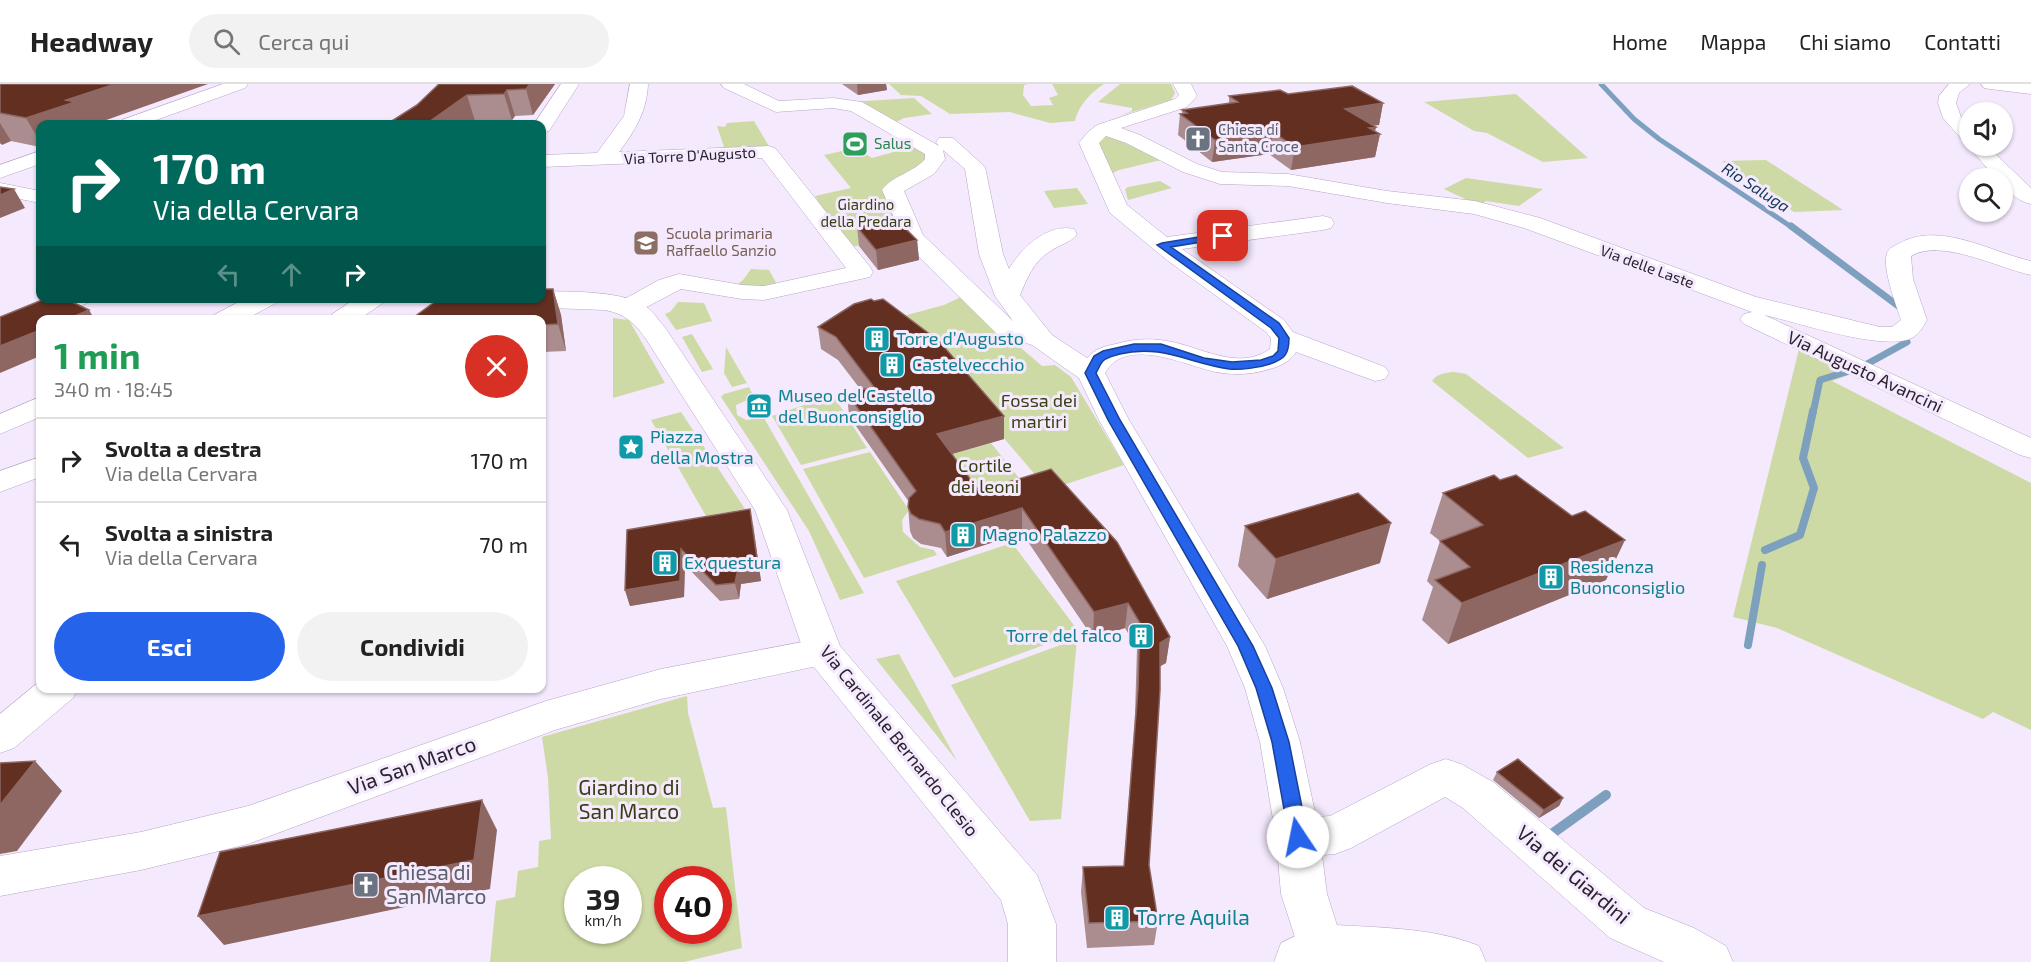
<!DOCTYPE html>
<html lang="it">
<head>
<meta charset="utf-8">
<style>
	:root { --surface:#fff; --page:#f2f2f2; --text:#222; --muted:#767676; --line:#e0e0e0; --accent:#2563eb }
	body { margin:0; font-family:"Exo 2",sans-serif; background:var(--page); color:var(--text); height:100vh; display:flex; flex-direction:column; font-size:22px; white-space:nowrap }
	* { box-sizing:border-box; margin:0 }
	p { font-size:20px; color:var(--muted) }
	.icon { flex:none; width:33px; height:33px; fill:none; stroke:currentColor; stroke-width:2; stroke-linecap:round; stroke-linejoin:round }
	.map { position:relative; flex:1; overflow:hidden }
	.panel { position:absolute; left:36px; top:231px; width:510px; height:378px; display:flex; flex-direction:column; background:var(--surface); border-radius:12px; box-shadow:0 2px 4px #0004 }
	.panel>* { flex:none }
	.hud { position:absolute; left:36px; top:36px; width:510px; height:183px; border-radius:12px; box-shadow:0 2px 4px #0004; background:#00695c; color:#fff; overflow:hidden }
	.tools { position:absolute; left:1959px; top:18px; display:grid; gap:12px }
	.tools a { display:grid; place-items:center; width:54px; height:54px; border-radius:50%; background:var(--surface); box-shadow:0 2px 4px #0004; font-size:30px }
	.speed { position:absolute; left:564px; top:782px; display:flex; gap:12px; font-size:30px; font-weight:700; text-align:center }
	.speed>* { display:grid; place-content:center; width:78px; height:78px; border-radius:50%; background:var(--surface); box-shadow:0 2px 4px #0004; line-height:1 }
	.speed small { font-size:15px; font-weight:400 }
	.speed .limit { border:9px solid #d22; background:#fff; color:#111 }
	.pin { position:absolute; display:grid; place-items:center; width:51px; height:51px; color:#fff; margin:-26px; border-radius:12px; box-shadow:0 3px 9px #0006 }
	.me { position:absolute; width:66px; margin:-33px; rotate:349deg; stroke-linejoin:round; filter:drop-shadow(0 0 4px #0008) }
	.turn { display:flex; align-items:center; gap:21px; height:126px; padding:0 18px; font-size:27px }
	.turn .icon { width:78px; height:78px; stroke-width:2.5 }
	.turn b { display:block; font-size:42px; line-height:51px }
	.lanes { display:flex; align-items:center; height:57px; padding:0 18px; background:#0003; justify-content:center; gap:30px; direction:ltr }
	.lanes .off { opacity:.35 }
	.round { display:grid; place-items:center; flex:none; width:63px; height:63px; border-radius:32px; background:var(--page) }
	.head { display:flex; align-items:center; justify-content:space-between; height:102px; padding:0 18px }
	h1 { font-size:36px; font-weight:700; line-height:45px; color:#1e9e55 }
	.button { display:flex; gap:12px; margin-top:auto; padding:12px 18px }
	.button a { flex:1; height:69px; border-radius:36px; background:var(--accent); color:#fff; font-size:24px; font-weight:700; line-height:69px; text-align:center }
	.button a+a { background:var(--page); color:var(--text) }
	ul { padding:0; list-style:none }
	li { display:flex; align-items:center; gap:18px; height:84px; padding:0 18px; border-top:2px solid var(--line) }
	li div { flex:1 }
	li b { display:block; font-size:22px }
	li em { font-style:normal }
	header { display:flex; align-items:center; gap:36px; box-sizing:border-box; height:84px; padding:0 30px; background:var(--surface); border-bottom:2px solid var(--line) }
	header strong { font-size:28px }
	nav { display:flex; gap:33px; margin-inline-start:auto; font-size:21px }
	.search { width:420px; height:54px; background:var(--page); display:flex; align-items:center; gap:15px; box-sizing:border-box; padding:0 21px; border-radius:33px; color:var(--muted); font-size:22px }
	.map>svg:first-child { display:block }
	.green { fill:#cedaa5; fill-rule:evenodd }
	.lines { fill:none; stroke-linecap:round; stroke-linejoin:round }
	.stream-far3 { stroke:#7ea0bf; stroke-width:5 }
	.stream-far2 { stroke:#7ea0bf; stroke-width:7 }
	.stream-far1 { stroke:#7ea0bf; stroke-width:8 }
	.stream { stroke:#7ea0bf; stroke-width:10 }
	.minor-casing { stroke:#b7a5c5; stroke-width:1 }
	.major-casing { stroke:#b7a5c5; stroke-width:1 }
	.minor { fill:#fff; fill-rule:evenodd }
	.major { fill:#fff; fill-rule:evenodd }
	.wall { fill:#ab8c8f }
	.shaded-wall { fill:#8e6763 }
	.building { fill:#622f21; stroke:#8e6763; stroke-width:1.5 }
	.route { fill:#2563eb; stroke:#184099; stroke-width:1.5 }
	.labels { text-anchor:middle; stroke-width:6; stroke-linejoin:round; paint-order:stroke }
	.far-worship-label { font-size:15px; fill:#5b616d; stroke:#f4e9fd; text-anchor:start }
	.far-leisure-label { font-size:15px; fill:#27864d; stroke:#f4e9fd; text-anchor:start }
	.far-street-label { font-size:15px; fill:#2a232f; stroke:#f4e9fd }
	.far-park-label { font-size:15px; fill:#383f14; stroke:#f4e9fd }
	.far-education-label { font-size:15px; fill:#785e54; stroke:#f4e9fd; text-anchor:start }
	.far-water-label { font-size:16px; font-style:italic; fill:#113853; stroke:#f4e9fd }
	.culture-label { font-size:18px; fill:#0d838f; stroke:#f4e9fd; text-anchor:start }
	.street-label { font-size:18px; fill:#2a232f; stroke:#f4e9fd }
	.park-label { font-size:18px; fill:#383f14; stroke:#f4e9fd }
	.near-street-label { font-size:21px; fill:#2a232f; stroke:#f4e9fd }
	.near-park-label { font-size:21px; fill:#383f14; stroke:#f4e9fd }
	.near-worship-label { font-size:21px; fill:#5b616d; stroke:#f4e9fd; text-anchor:start }
	.near-culture-label { font-size:21px; fill:#0d838f; stroke:#f4e9fd; text-anchor:start }
</style>
</head>
<body>
<header>
<strong>Headway</strong>
<div class="search"><svg class="icon" aria-label="search" viewBox="0 0 24 24"><circle cx="10" cy="10" r="6"/><path d="M15 15l6 6"/></svg>Cerca qui</div>
<nav><a>Home</a><a>Mappa</a><a>Chi siamo</a><a>Contatti</a></nav>
</header>
<div class="map">
<svg width="2031" height="878" viewBox="0 0 2031 878">
	<rect width="100%" height="100%" fill="#f4e9fd"/>
	<path class="green" d="M889 0H1028L1024 1 1023 11 1031 22 1053 21 1049 14 1058 11 1052 0H1104C1091 8 1078 22 1075 37L1050 39 1010 28 950 30 921 12 901 11Z
		M1120 0H1171L1175 9 1171 16 1119 32 1132 27V24L1098 18Z
		M1516 10 1588 74 1543 78 1487 49 1474 47 1424 18Z
		M914 14 932 30 904 34 894 39 849 18Z
		M754 37 770 64H721L724 63 717 42 725 43 727 39Z
		M1105 52 1115 53 1161 76 1119 86 1111 90 1095 54Z
		M919 61 926 66 930 77 901 94 908 151 847 164 815 112 851 104 824 71 856 64 872 74Z
		M1766 76 1843 126 1794 128 1722 77Z
		M1466 94 1543 105 1519 122 1486 117 1480 122 1444 105Z
		M1160 97 1172 104 1128 116 1125 105 1128 103Z
		M1077 104 1088 120 1054 124 1044 107Z
		M751 185 769 186 778 202 731 205 743 196Z
		M961 213 1042 282 1055 281 1071 293 1124 381 1048 406 940 279 885 237 944 221Z
		M678 218 704 219 712 237 676 246 665 230 670 228Z
		M613 234 629 236 665 299 613 314Z
		M692 250 713 285 702 288 682 253Z
		M1800 261 1857 288 1832 297 2031 399V646L1993 628 1983 635 1777 544 1733 533Z
		M726 263 745 296 747 299 732 303 724 289Z
		M1454 288 1466 290 1564 364 1528 374 1432 297C1438 289 1445 289 1454 288Z
		M749 303 754 313 736 321 737 331 746 336 764 334 864 509 840 516 809 447 721 313 724 310Z
		M833 311 867 364 801 381 772 332Z
		M681 328 745 425 706 432 651 336Z
		M991 359 1035 414 980 431 938 374Z
		M870 368 909 426 902 436 903 448 920 463 934 466 937 471 864 494 803 385Z
		M1012 459 1079 548 954 594 896 497Z
		M1077 555 1061 735 1030 737 951 601Z
		M899 570 957 677 876 575Z
		M687 612 688 629 713 724 726 723 742 864 684 878H490L496 817 515 813 518 787 538 783 539 757 551 755 548 694 542 653ZM578 795H628V846H578ZM668 795H718V846H668Z"/>
	<g class="lines">
		<path class="stream-far3" d="M1601 0 1634 35 1659 55 1793 144"/>
		<path class="stream-far2" d="M1791 142 1901 224
			M1867 280 1907 258
			M1813 329 1820 296 1849 287"/>
		<path class="stream-far1" d="M1765 466 1800 451 1814 404 1803 374 1813 327
			M1748 561 1762 481"/>
		<path class="stream" d="M1546 754 1606 711"/>
		<defs>
			<path id="minor" d="M223 0H248L245 4 145 40H120L122 36Z
				M630 0H648C647 27 635 47 619 68L768 62 775 64 870 183 873 188 870 193 764 216 742 215 681 205 637 228 628 231 619 228 615 223 619 218 659 196 679 190 742 201 764 202 846 184 762 74 542 83V71L597 69 624 32Z
				M721 0H744L779 17 833 14 862 18 939 62 936 58 939 54H953L985 83 1003 170 1009 185C1021 164 1048 139 1074 145L1077 150C1071 159 1058 161 1049 168 1033 178 1027 195 1020 211L1052 251 1087 274C1095 265 1104 262 1116 260 1132 255 1149 254 1167 257 1200 262 1238 288 1270 265L1271 254 1266 248 1168 177 1110 129 1079 59 1088 48 1097 41 1175 15 1179 11 1173 0H1191L1197 12 1187 23 1121 44 1140 51 1197 80 1222 88 1288 90 1387 107 1475 117 1540 134 1756 213 1880 243H1892L1901 236C1896 219 1882 186 1887 169 1889 164 1894 162 1898 160 1939 136 1990 168 2031 177V191C1998 184 1941 154 1911 172L1913 195 1927 236C1923 243 1919 250 1912 254 1884 268 1797 238 1764 231L2031 354V374L2020 371 1744 240 1740 235 1744 230 1752 228 1524 144 1474 130 1387 119 1288 102 1220 100 1183 88 1126 59 1106 52 1099 59 1127 121 1167 153 1323 132 1331 134 1334 139 1331 144 1323 146 1182 165 1284 236 1293 248 1385 283 1389 289 1385 295 1375 297 1296 268C1289 279 1278 283 1266 286 1249 291 1233 291 1216 288 1186 282 1126 251 1105 289L1129 336 1265 562 1283 604 1300 658 1316 733 1330 732 1431 680 1446 675 1461 680 1493 698 1644 824 1694 844 1726 862 1733 878H1664L1610 854 1463 724 1445 713 1351 764 1335 770 1322 771 1327 810 1344 863 1337 878H1303L1281 810 1276 753 1260 658 1245 604 1227 562 1099 336 1079 294 1032 261 996 249 905 159 882 106C893 91 913 89 925 75V70L851 27 833 24 776 28 724 4ZM943 66 965 85 979 170 995 212 1013 237 923 151 904 107 934 90 945 75Z
				M1949 0H1970L1959 9 1956 19 1961 33 1970 43V62H1987L2031 104V120C2020 118 2011 110 2002 101V94H1996L1943 34 1938 19 1939 12Z
				M1981 0H2031V10L1990 5 1984 4Z
				M40 67V80L0 94V81Z
				M56 214H90L87 219 50 236H40V240L0 256V238Z
				M246 214H279L276 219 244 236H210L214 231Z
				M40 313V333L0 350V330Z
				M823 554 836 558 842 568 836 578 661 615 555 646 248 760 141 786 0 812V772L141 748 248 722 546 617 661 585Z
				M40 597V604H78L73 614 14 664 0 669V630Z"/>
			<path id="major" d="M561 0H579L549 47 542 49V40H534Z
				M0 99 40 107V119L0 111Z
				M542 207C570 208 625 206 648 224 655 230 660 238 666 245L787 426 840 562 1037 791 1056 840V878H1008V840L1001 816 810 578 804 568 755 426 646 255C634 238 625 230 605 226L471 221 462 219 459 214H542Z
				M356 214H386L383 219 358 236H327L331 231Z
				M40 373V393L0 408V387Z
				M1320 840C1372 844 1430 842 1479 862L1486 878H1274L1281 859Z"/>
		</defs>
		<use href="#minor" class="minor-casing"/>
		<use href="#major" class="major-casing"/>
		<use href="#minor" class="minor"/>
		<use href="#major" class="major"/>
	</g>
	<path class="wall" d="M0 0 40 40V63L11 57 0 60Z
		M439 0H555L533 31 515 32 512 36 475 37 470 40H387L417 21Z
		M842 0H886L887 6 858 11Z
		M1288 10 1383 19 1379 41H1373L1376 43 1375 47 1380 50 1375 73 1291 86 1269 70 1212 78 1178 51 1180 30 1182 29V26L1229 19V12Z
		M902 141 917 156 919 176 878 186 859 162 857 143Z
		M553 205 561 231 566 267 542 268V236Z
		M818 243 1004 355 952 370 979 407 1051 385 1170 553 1166 579 1160 582 1149 781 1158 837 1154 861 1087 864 1081 808 1083 783 1124 782 1135 630 1137 564 1125 544 1093 554 1022 449 947 473 941 464 921 460 913 454 910 447 908 423 909 418 849 332 847 309 861 306 838 276 821 265Z
		M1443 409 1606 496 1448 560 1422 536 1433 503 1427 497 1440 457 1430 449Z
		M753 440 761 497 741 500 739 515 720 517 685 481 684 513 630 522 625 506 627 446Z
		M1245 442 1380 479 1267 515 1238 482Z
		M1497 688 1563 714 1559 722 1539 734 1493 696Z"/>
	<path class="shaded-wall" d="M115 0H208L95 40H40V58L26 34 66 16Z
		M530 0H555L533 31 526 5Z
		M857 0H886L887 6 858 11Z
		M507 6 515 32 512 36 504 10Z
		M467 11 475 37 470 40H426Z
		M1383 19 1379 41 1341 46 1345 25Z
		M0 39 11 57 2 61 0 58Z
		M1376 43 1374 51 1380 50 1375 73 1291 86 1295 63Z
		M1273 48 1269 70 1212 78 1215 56Z
		M14 105 25 124 0 134V111Z
		M917 156 919 176 878 186 876 166Z
		M553 205 561 231 566 267 558 240Z
		M89 226 95 236H65Z
		M40 246V272L0 289V262Z
		M1004 332V355L938 374 937 350Z
		M1022 424V449L947 473 945 448Z
		M750 425 761 497 741 500 739 515 735 499Z
		M1391 439 1380 479 1267 515 1276 475Z
		M1625 456 1606 496 1448 560 1462 519Z
		M681 465 685 481 684 513 630 522 625 506Z
		M1128 519 1125 544 1093 554 1094 528Z
		M1170 553 1166 579 1157 584 1160 559Z
		M35 677 62 707 17 767 0 770V721Z
		M1563 714 1559 722 1539 734 1544 726Z
		M482 716 497 746 490 805 224 861 198 832Z"/>
	<path class="building" d="M0 0H115L66 16 75 18 26 34 0 29Z
		M439 0H530L526 5 507 6 504 10 467 11 426 40H387L417 21Z
		M1352 2 1383 19 1345 25 1376 43 1369 44 1380 50 1295 63 1273 48 1215 56 1180 30 1187 29 1182 26 1238 18 1229 12 1280 6 1288 10Z
		M0 103 14 105 0 111Z
		M899 134 902 141 917 156 876 166 857 143Z
		M542 205H553L558 240 542 241V236H410L440 214H542Z
		M47 214H64L89 226 65 236H40V246L0 262V233Z
		M871 215 874 217 883 215 939 257 1004 332 937 350 979 407 1051 385 1117 458 1170 553 1160 559V606L1149 781 1158 837 1089 839 1083 783 1124 782 1138 605 1140 539 1128 519 1094 528 1022 424 945 448 940 440 919 435 911 430 908 423 909 414 916 407 847 309 874 303 836 253 818 243 854 220Z
		M1494 391 1500 396 1516 391 1572 432 1585 427 1625 456 1462 519 1435 496 1470 483 1440 457 1483 441 1443 409Z
		M1358 409 1391 439 1276 475 1245 442Z
		M750 425 758 481 738 485 735 499 716 501 681 465 680 497 625 506 627 446Z
		M1518 675 1563 714 1544 726 1497 688Z
		M35 677 0 721V679Z
		M482 716 474 776 198 832 220 768Z"/>
	<path class="route" d="M1223 149 1228 152 1226 154 1171 163 1279 239 1289 254C1289 270 1285 275 1270 280 1258 284 1241 286 1229 285 1189 279 1161 260 1120 270 1114 272 1107 273 1103 277 1100 280 1098 286 1096 289L1120 336 1253 562 1272 604 1289 658 1308 753 1305 758 1298 761 1292 758 1289 753 1272 658 1256 604 1238 562 1108 336 1085 289 1094 272 1103 267 1134 260H1161L1204 274 1232 278 1261 276 1273 272 1278 267 1279 254 1271 244 1157 161 1162 159Z"/>
	<defs>
		<symbol id="church-square" viewBox="-11 -11 22 22"><rect x="-9" y="-9" width="18" height="18" rx="4" fill="#6b7280" stroke="#f4e9fd"/><path d="M-1.2-6h2.4v3.5h3.3v2.4h-3.3V6h-2.4V-.1h-3.3v-2.4h3.3Z" fill="#fff"/></symbol>
		<symbol id="stadium-square" viewBox="-11 -11 22 22"><rect x="-9" y="-9" width="18" height="18" rx="4" fill="#2e9e5b" stroke="#f4e9fd"/><path d="M0-5a6.5 5 0 1 0 0 10a6.5 5 0 1 0 0-10ZM-3.5-1.8h7v3.6h-7Z" fill="#fff"/></symbol>
		<symbol id="school-square" viewBox="-11 -11 22 22"><rect x="-9" y="-9" width="18" height="18" rx="4" fill="#8d6e63" stroke="#f4e9fd"/><path d="M0-5L7-2L0 1L-7-2ZM-4 1L0 2.5L4 1V4Q0 6-4 4Z" fill="#fff"/></symbol>
		<symbol id="building-square" viewBox="-11 -11 22 22"><rect x="-9" y="-9" width="18" height="18" rx="4" fill="#0f9aa8" stroke="#f4e9fd"/><path d="M-4-6H4V6H1V3H-1V6H-4ZM-2.5-4.3h1.7v1.8h-1.7ZM.8-4.3h1.7v1.8H.8ZM-2.5-1h1.7V.8h-1.7ZM.8-1h1.7V.8H.8Z" fill="#fff"/></symbol>
		<symbol id="museum-square" viewBox="-11 -11 22 22"><rect x="-9" y="-9" width="18" height="18" rx="4" fill="#0f9aa8" stroke="#f4e9fd"/><path d="M0-6L6-3V-2H-6V-3ZM-5-1h2V3h-2ZM-1-1h2V3h-2ZM3-1h2V3H3ZM-6 4H6V6H-6Z" fill="#fff"/></symbol>
		<symbol id="sight-square" viewBox="-11 -11 22 22"><rect x="-9" y="-9" width="18" height="18" rx="4" fill="#0f9aa8" stroke="#f4e9fd"/><path d="M0-6L1.8-2.2L6-1.7L2.9 1.2L3.7 5.4L0 3.3L-3.7 5.4L-2.9 1.2L-6-1.7L-1.8-2.2Z" fill="#fff"/></symbol>
	</defs>
	<g fill-rule="evenodd">
		<use href="#church-square" x="1183" y="40" width="30" height="30"/>
		<use href="#stadium-square" x="840" y="45" width="30" height="30"/>
		<use href="#school-square" x="631" y="144" width="30" height="30"/>
		<use href="#building-square" x="862" y="240" width="30" height="30"/>
		<use href="#building-square" x="877" y="266" width="30" height="30"/>
		<use href="#museum-square" x="744" y="307" width="30" height="30"/>
		<use href="#sight-square" x="616" y="348" width="30" height="30"/>
		<use href="#building-square" x="948" y="436" width="30" height="30"/>
		<use href="#building-square" x="650" y="464" width="30" height="30"/>
		<use href="#building-square" x="1536" y="478" width="30" height="30"/>
		<use href="#building-square" x="1126" y="537" width="30" height="30"/>
		<use href="#church-square" x="351" y="786" width="30" height="30"/>
		<use href="#building-square" x="1102" y="819" width="30" height="30"/>
	</g>
	<g class="labels">
		<g class="far-worship-label">
			<text x="1218" y="51">Chiesa di<tspan x="1218" dy="17">Santa Croce</tspan></text>
		</g>
		<g class="far-leisure-label">
			<text x="874" y="65">Salus</text>
		</g>
		<g class="far-street-label">
			<text transform="translate(690 72) rotate(-3)" y="5">Via Torre D'Augusto</text>
			<text transform="translate(1647 183) rotate(20)" y="5">Via delle Laste</text>
		</g>
		<g class="far-park-label">
			<text x="866" y="126">Giardino<tspan x="866" dy="17">della Predara</tspan></text>
		</g>
		<g class="far-education-label">
			<text x="666" y="155">Scuola primaria<tspan x="666" dy="17">Raffaello Sanzio</tspan></text>
		</g>
		<g class="far-water-label">
			<text transform="translate(1756 103) rotate(33)" y="6">Rio Saluga</text>
		</g>
		<g class="culture-label">
			<text x="896" y="261">Torre d’Augusto</text>
			<text x="912" y="287">Castelvecchio</text>
			<text x="778" y="318">Museo del Castello<tspan x="778" dy="21">del Buonconsiglio</tspan></text>
			<text x="650" y="359">Piazza<tspan x="650" dy="21">della Mostra</tspan></text>
			<text x="982" y="457">Magno Palazzo</text>
			<text x="684" y="485">Ex questura</text>
			<text x="1570" y="489">Residenza<tspan x="1570" dy="21">Buonconsiglio</tspan></text>
			<text x="1122" y="558" text-anchor="end">Torre del falco</text>
		</g>
		<g class="street-label">
			<text transform="translate(1865 288) rotate(25)" y="6">Via Augusto Avancini</text>
			<text transform="translate(899 657) rotate(51)" y="6">Via Cardinale Bernardo Clesio</text>
		</g>
		<g class="park-label">
			<text x="1039" y="323">Fossa dei<tspan x="1039" dy="21">martiri</tspan></text>
			<text x="985" y="388">Cortile<tspan x="985" dy="21">dei leoni</tspan></text>
		</g>
		<g class="near-street-label">
			<text transform="translate(412 682) rotate(-20)" y="7">Via San Marco</text>
			<text transform="translate(1573 791) rotate(40)" y="7">Via dei Giardini</text>
		</g>
		<g class="near-park-label">
			<text x="629" y="711">Giardino di<tspan x="629" dy="24">San Marco</tspan></text>
		</g>
		<g class="near-worship-label">
			<text x="386" y="796">Chiesa di<tspan x="386" dy="24">San Marco</tspan></text>
		</g>
		<g class="near-culture-label">
			<text x="1136" y="841">Torre Aquila</text>
		</g>
	</g>
</svg>
<div class="tools">
<a><svg class="icon" aria-label="sound" viewBox="0 0 24 24"><path d="M4 9h4l5-4v14l-5-4H4zM17 9q2 3 0 6"/></svg></a>
<a><svg class="icon" aria-label="search" viewBox="0 0 24 24"><circle cx="10" cy="10" r="6"/><path d="M15 15l6 6"/></svg></a>
</div>
<div class="speed"><div>39<small>km/h</small></div><div class="limit">40</div></div>
<div class="pin" style="left:1223px;top:152px;background:#d93025"><svg class="icon" aria-label="arrive" viewBox="0 0 24 24"><path d="M6 21V4h12l-3 4 3 4H6"/></svg></div>
<svg class="me" style="left:1298px;top:753px" viewBox="-20 -20 40 40"><circle r="19" fill="#fff"/><path d="M0-13L10 11 0 6-10 11z" fill="#2563eb"/></svg>
<div class="hud">
<div class="turn"><svg class="icon" aria-label="right" viewBox="0 0 24 24"><path d="M7 20v-9h11M14 6l5 5-5 5"/></svg><div><b>170 m</b>Via della Cervara</div></div>
<div class="lanes"><svg class="icon off" aria-label="left" viewBox="0 0 24 24"><path d="M17 20v-9H6M10 6l-5 5 5 5"/></svg><svg class="icon off" aria-label="ahead" viewBox="0 0 24 24"><path d="M12 20V5M6 11l6-6 6 6"/></svg><svg class="icon" aria-label="right" viewBox="0 0 24 24"><path d="M7 20v-9h11M14 6l5 5-5 5"/></svg></div>
</div>
<section class="panel">
<div class="head"><div><h1>1 min</h1><p>340 m · 18:45</p></div><a class="round" style="background:#d93025;color:#fff"><svg class="icon" aria-label="close" viewBox="0 0 24 24"><path d="M6 6l12 12M18 6L6 18"/></svg></a></div>
<ul>
<li><svg class="icon" aria-label="right" viewBox="0 0 24 24"><path d="M7 20v-9h11M14 6l5 5-5 5"/></svg><div><b>Svolta a destra</b><p>Via della Cervara</p></div><em>170 m</em></li>
<li><svg class="icon" aria-label="left" viewBox="0 0 24 24"><path d="M17 20v-9H6M10 6l-5 5 5 5"/></svg><div><b>Svolta a sinistra</b><p>Via della Cervara</p></div><em>70 m</em></li>
</ul>
<div class="button"><a>Esci</a><a>Condividi</a></div>
</section>
</div>
</body>
</html>
